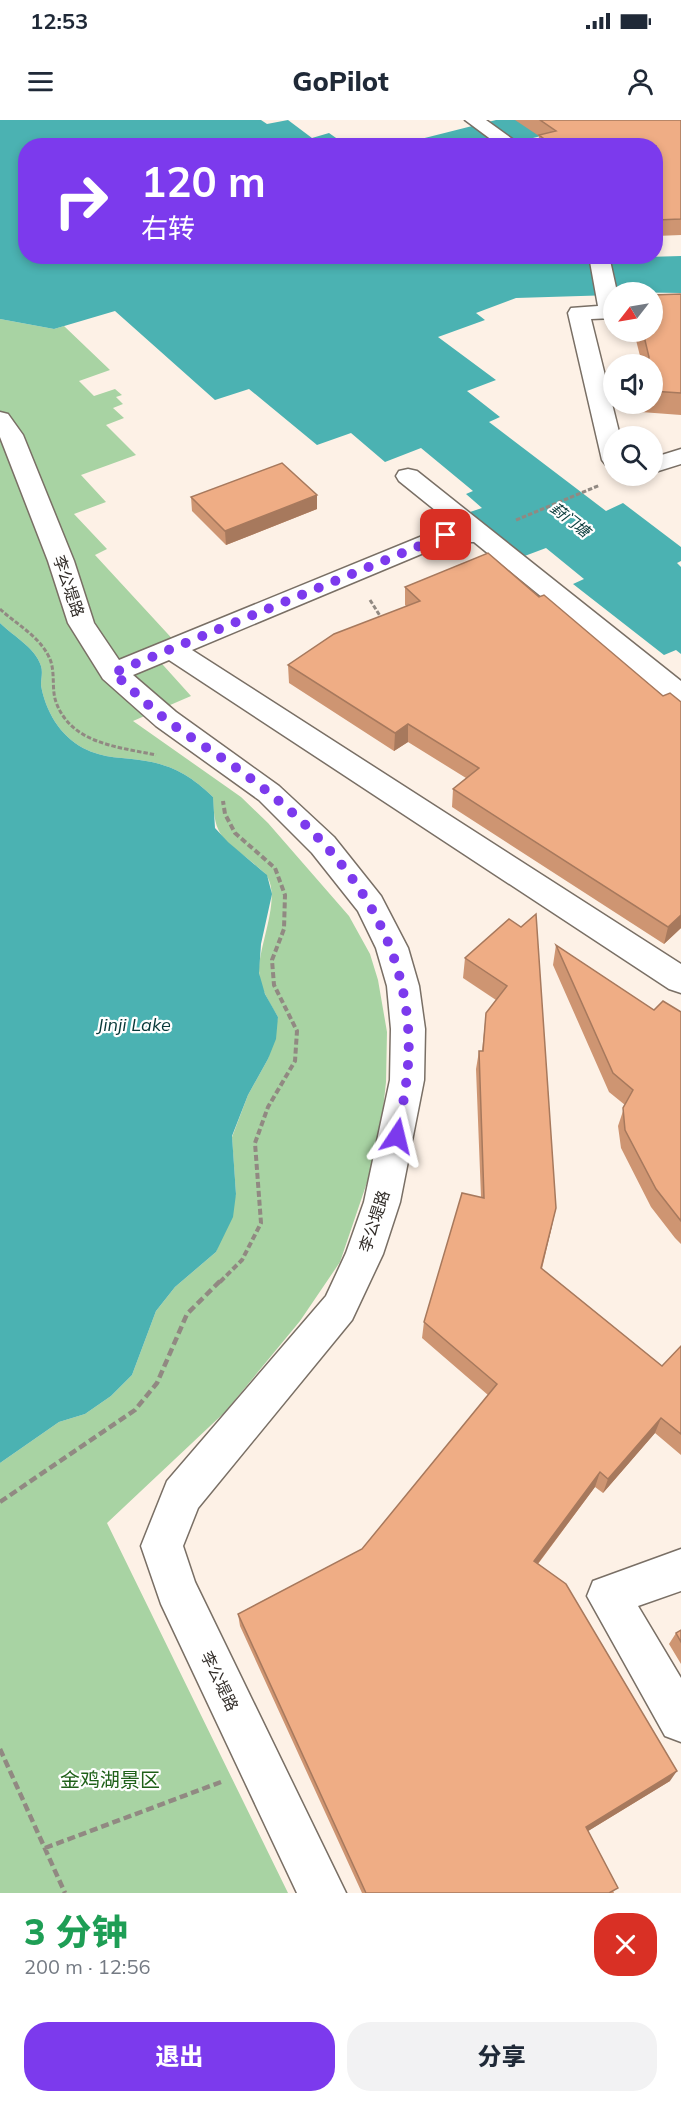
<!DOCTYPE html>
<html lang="zh">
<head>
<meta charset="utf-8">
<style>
	:root { --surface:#fff; --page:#f2f2f3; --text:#1f2937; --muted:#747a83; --accent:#7c3aed }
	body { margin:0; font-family:Mulish,"Noto Sans SC",sans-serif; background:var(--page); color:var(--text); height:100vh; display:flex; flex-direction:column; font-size:22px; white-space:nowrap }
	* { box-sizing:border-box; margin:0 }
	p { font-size:20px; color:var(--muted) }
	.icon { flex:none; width:33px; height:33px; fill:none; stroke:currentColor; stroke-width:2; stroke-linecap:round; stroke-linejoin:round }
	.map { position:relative; height:1773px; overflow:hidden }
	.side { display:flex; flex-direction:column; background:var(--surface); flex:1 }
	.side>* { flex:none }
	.hud { position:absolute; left:18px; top:18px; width:645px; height:126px; border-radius:24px; box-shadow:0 3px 9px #0003; background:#7c3aed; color:#fff; overflow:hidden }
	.needle { width:39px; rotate:239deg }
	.buttons { position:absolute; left:603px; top:162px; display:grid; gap:12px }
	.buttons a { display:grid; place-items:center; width:60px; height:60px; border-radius:50%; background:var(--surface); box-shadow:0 3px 9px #0003; font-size:30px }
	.pin { position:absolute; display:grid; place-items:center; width:51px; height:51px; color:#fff; margin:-26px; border-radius:12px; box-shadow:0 3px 9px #0006 }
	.me { position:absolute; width:66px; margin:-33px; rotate:10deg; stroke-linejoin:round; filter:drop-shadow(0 0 4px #0008) }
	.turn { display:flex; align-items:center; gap:21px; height:126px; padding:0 24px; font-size:27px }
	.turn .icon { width:78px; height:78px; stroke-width:2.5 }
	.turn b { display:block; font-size:42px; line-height:51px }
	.round { display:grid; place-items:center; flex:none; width:63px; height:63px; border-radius:24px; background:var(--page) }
	.headline { display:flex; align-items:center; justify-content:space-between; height:102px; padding:0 24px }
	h1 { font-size:36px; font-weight:800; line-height:45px; color:#1e9e55 }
	.primary-button { display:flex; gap:12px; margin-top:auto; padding:12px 24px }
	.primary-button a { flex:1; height:69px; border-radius:24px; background:var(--accent); color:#fff; font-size:24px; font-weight:800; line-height:69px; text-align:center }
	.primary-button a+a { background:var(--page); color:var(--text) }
	.status { display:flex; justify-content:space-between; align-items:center; height:42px; padding:0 30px; background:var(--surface); direction:ltr }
	.status svg { height:16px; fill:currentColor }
	header { display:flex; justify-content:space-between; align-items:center; height:78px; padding:0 24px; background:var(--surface); font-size:27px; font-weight:800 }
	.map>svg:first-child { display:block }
	.green { fill:#a8d3a3 }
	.water { fill:#4bb2b2 }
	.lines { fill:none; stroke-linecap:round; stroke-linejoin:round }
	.minor-casing { stroke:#796f65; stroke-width:3 }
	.path-far2 { stroke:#918982; stroke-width:3; stroke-dasharray:4.5 2; stroke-linecap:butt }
	.path-far1 { stroke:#918982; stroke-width:4; stroke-dasharray:6 3; stroke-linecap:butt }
	.path { stroke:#918982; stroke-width:4.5; stroke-dasharray:8 4; stroke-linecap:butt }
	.minor { fill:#fff; fill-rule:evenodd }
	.wall { fill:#ce9572 }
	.shaded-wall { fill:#a7795d }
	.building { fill:#efad85; stroke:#a7795d; stroke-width:1.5 }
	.route { stroke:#7c3aed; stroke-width:10; stroke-dasharray:0 18 }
	.labels { text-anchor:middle; stroke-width:4.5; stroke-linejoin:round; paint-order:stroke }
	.far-water-label { font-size:15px; font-style:italic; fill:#073939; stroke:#fff }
	.street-label { font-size:16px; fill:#322d29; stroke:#fff }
	.water-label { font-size:18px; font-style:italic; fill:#073939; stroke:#fff }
	.near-park-label { font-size:20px; fill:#1f6119; stroke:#fff }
</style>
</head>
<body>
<div class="status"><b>12:53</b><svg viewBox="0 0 49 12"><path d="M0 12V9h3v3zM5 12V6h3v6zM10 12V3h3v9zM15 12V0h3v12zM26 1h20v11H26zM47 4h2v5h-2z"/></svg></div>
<header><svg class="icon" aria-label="menu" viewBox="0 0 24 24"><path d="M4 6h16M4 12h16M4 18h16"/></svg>GoPilot<svg class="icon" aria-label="person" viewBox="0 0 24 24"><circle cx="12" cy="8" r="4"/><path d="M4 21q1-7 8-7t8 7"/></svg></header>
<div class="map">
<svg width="681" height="1773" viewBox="0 0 681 1773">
	<rect width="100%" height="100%" fill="#fdf1e6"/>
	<path class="green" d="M0 199 54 209 64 206 110 250 79 261 94 276 115 269 122 275 116 277 123 284 113 288 124 298 106 305 136 335 81 355 106 382 74 394 107 429 95 435 178 525 154 535 191 576 133 601 241 677 268 703 349 796 370 834 378 860 387 912 386 962 379 1027 340 1142 300 1201 225 1292 107 1403 288 1773H0V1343L59 1302 85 1294 111 1276 132 1255 156 1191 175 1167 216 1132 236 1074 232 1017 248 975 268 939 278 897C270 883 259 867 259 851 259 824 281 779 267 756 264 751 257 747 253 743 223 718 214 718 213 677 192 657 175 646 146 641 124 637 103 639 83 628 60 616 45 590 41 565 41 559 43 552 41 546 35 527 14 517 0 503Z"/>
	<path class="water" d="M0 0H261L267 4 288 0 312 18 329 13 346 25 26 26V136H463L470 142 681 136V173L614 172 613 175 516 178 476 193 485 200 438 217 496 260 467 271 500 297 489 302 606 391 623 383 681 427V441L677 443 681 447V534L676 530 664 535 573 464 584 459 546 428 522 437 467 393 482 388 466 374 473 371 421 328 385 342 351 313 317 325 249 269 215 280 115 191 54 209 0 199Z
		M496 0H605L505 25 393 26Z
		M0 503C14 517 35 527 41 546 43 552 41 559 41 565 45 590 60 616 83 628 103 639 124 637 146 641 175 646 192 657 213 677L215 708 228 722 267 755 272 774 261 824 259 853 265 874 278 897 276 919 268 939 248 975 232 1016 236 1074 233 1097 216 1132 175 1167 156 1191 132 1255 111 1276 85 1294 59 1302 0 1343Z"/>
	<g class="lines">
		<defs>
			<path id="minor" d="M465 0H486L522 26H500Z
				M589 136H609L617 172H614V198L591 199 620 316H614V347L606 345 602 340 568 193 571 188 598 186Z
				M0 292 8 294 23 315 74 441 94 503 119 540 437 410 456 407 399 361 396 356 399 351 408 349 417 351 681 561V584L671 582 474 422H450L192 530 681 844V873L669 869 169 540 133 555 176 592 279 666 334 717 381 776 408 828 419 866 425 909 424 960 400 1082 383 1134 352 1200 198 1388 183 1426 195 1462 346 1773H297L161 1484 141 1426 167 1361 326 1176 346 1133 364 1082 390 960 391 909 387 866 376 828 358 791 312 733 259 680 156 606 103 559 68 503 48 441 0 317Z
				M681 329V344L652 353V338Z
				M681 1429V1471L638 1486 681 1558V1622L665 1616 587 1476 593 1461Z"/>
		</defs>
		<use href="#minor" class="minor-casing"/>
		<path class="path-far2" d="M516 400 600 365
			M370 480 382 499
			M0 489C16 504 39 516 49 537 56 551 51 568 56 582 71 624 119 627 156 635"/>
		<path class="path-far1" d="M220 1162 242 1140 261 1103 255 1023 268 987 295 941 297 911 274 865 272 840 284 809 285 775 275 748 235 713 225 694 223 681"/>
		<path class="path" d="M0 1382 135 1290 157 1263 187 1194 221 1160
			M0 1629 65 1773
			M45 1728 221 1662"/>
		<use href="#minor" class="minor"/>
	</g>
	<path class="wall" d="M515 0H681V115L656 116V26H538L539 16Z
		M681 174V295L641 292 642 284H652V244H642L634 212H652Z
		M191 377 317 389 226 425 192 391Z
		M488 433 681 808 664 824 452 687 453 669 466 658 408 622 394 631 289 563 288 545 406 486 405 485V467Z
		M509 799 552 1106 542 1149 662 1246 681 1226V1335L655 1313 603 1373 595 1367 538 1444 670 1661 588 1711 614 1773H362L240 1506 238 1494 362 1429 488 1275 422 1218 424 1202 481 1077 476 949 479 931H482L486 893 496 880 463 858 465 838Z
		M556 825 654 890 681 892V1124L675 1118 651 1087 621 1028 618 1006 625 985 609 972 553 845Z
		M681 1510V1544L669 1524 676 1513Z"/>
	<path class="shaded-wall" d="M317 375V389L226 425 225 411Z
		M408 604V622L394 631 395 613Z
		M681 795V808L664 824 668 807Z
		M556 1088 552 1106 537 1165 541 1148Z
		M661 1298 655 1313 603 1373 608 1359Z
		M600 1352 595 1367 530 1454 534 1441Z
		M677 1651 670 1661 580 1716 586 1707Z"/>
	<path class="building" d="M540 0H681V99L656 100V26H554L539 15 556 11Z
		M681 174V273L652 271V244H648L649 237 643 212H652V175Z
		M282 343 317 375 225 411 191 377Z
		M488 433 539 477 544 475 663 576 670 573 681 582V795L668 807 453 669 479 648 408 604 395 613 288 545 334 514 420 481 405 467Z
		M536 794 556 1088 541 1148 662 1246 681 1226V1314L661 1298 608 1359 600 1352 534 1441 566 1464 677 1651 586 1707 618 1768 609 1773H366L238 1494 362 1429 497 1264 424 1202 462 1073 484 1078 479 931H483L486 893 507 866 465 838 509 799 521 807Z
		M556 825 654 890 663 881 681 892V1101L656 1069 625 1010 623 988 633 970 613 953Z
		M681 1510V1522L676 1513Z"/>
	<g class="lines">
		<path class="route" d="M397 1016C404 980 411 944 408 907 400 798 331 718 246 655 221 636 193 620 168 601 148 586 131 568 113 553L446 415"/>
	</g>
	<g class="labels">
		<g class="far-water-label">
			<text transform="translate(570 400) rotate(38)" y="5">葑门塘</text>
		</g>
		<g class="street-label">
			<text transform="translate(69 466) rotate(71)" y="6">李公堤路</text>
			<text transform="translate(374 1101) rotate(-72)" y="6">李公堤路</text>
			<text transform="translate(220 1561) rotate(64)" y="6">李公堤路</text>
		</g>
		<g class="water-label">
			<text x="134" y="911">Jinji Lake</text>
		</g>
		<g class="near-park-label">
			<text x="110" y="1667">金鸡湖景区</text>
		</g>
	</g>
</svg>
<div class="buttons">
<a><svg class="needle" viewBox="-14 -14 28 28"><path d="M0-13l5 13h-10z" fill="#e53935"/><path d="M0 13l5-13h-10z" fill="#747a83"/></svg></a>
<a><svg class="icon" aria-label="sound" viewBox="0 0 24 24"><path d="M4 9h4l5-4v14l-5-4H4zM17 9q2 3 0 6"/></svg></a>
<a><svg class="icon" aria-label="search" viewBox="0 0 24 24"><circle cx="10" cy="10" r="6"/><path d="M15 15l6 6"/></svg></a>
</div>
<div class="pin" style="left:446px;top:415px;background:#d93025"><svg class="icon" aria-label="arrive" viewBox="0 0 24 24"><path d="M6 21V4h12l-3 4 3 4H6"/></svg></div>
<svg class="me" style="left:397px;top:1016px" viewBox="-20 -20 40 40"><path d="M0-17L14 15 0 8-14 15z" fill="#7c3aed" stroke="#fff" stroke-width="4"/></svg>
<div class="hud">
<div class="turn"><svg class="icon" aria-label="right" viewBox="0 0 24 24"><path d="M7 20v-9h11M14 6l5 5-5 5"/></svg><div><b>120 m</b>右转</div></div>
</div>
</div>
<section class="side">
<div class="headline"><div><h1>3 分钟</h1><p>200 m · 12:56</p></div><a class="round" style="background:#d93025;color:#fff"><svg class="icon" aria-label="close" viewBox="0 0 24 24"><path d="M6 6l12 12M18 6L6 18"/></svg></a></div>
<div class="primary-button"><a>退出</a><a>分享</a></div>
</section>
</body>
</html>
